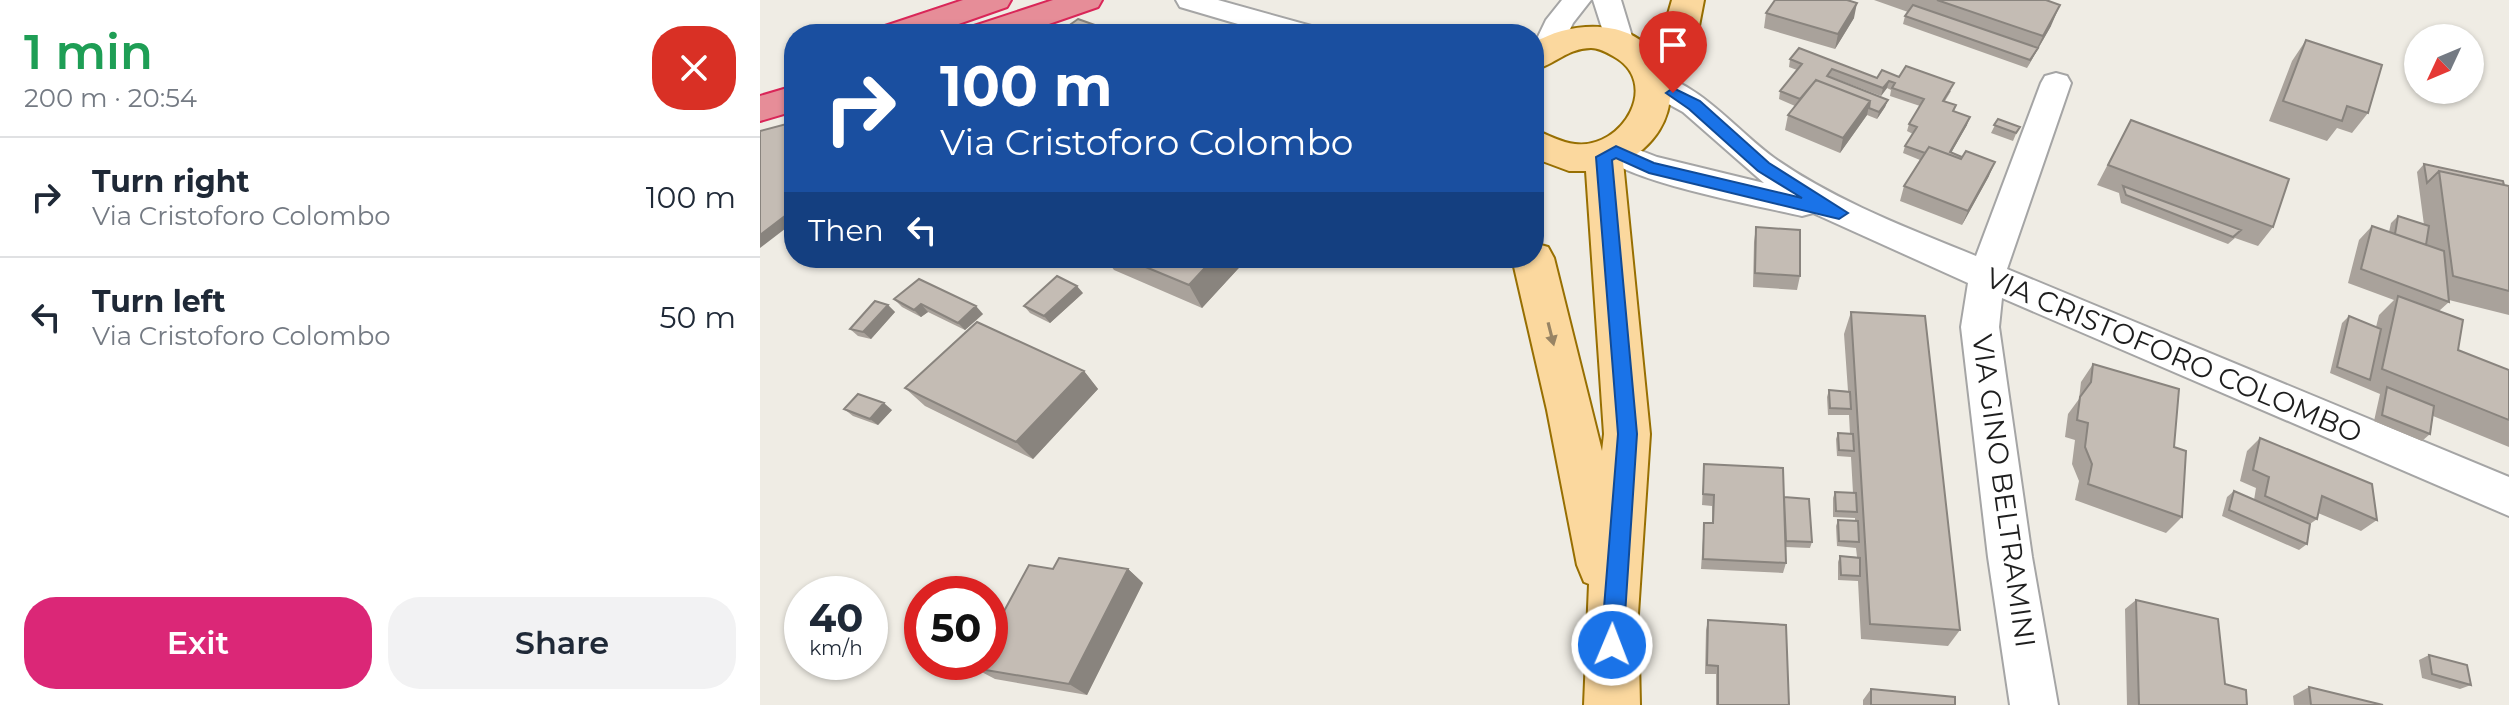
<!DOCTYPE html>
<html lang="en">
<head>
<meta charset="utf-8">
<style>
	:root { --surface:#fff; --page:#f2f2f3; --text:#1f2937; --muted:#747a83; --line:#e0e1e3; --accent:#db2777 }
	body { margin:0; font-family:Montserrat,sans-serif; background:var(--page); color:var(--text); height:100vh; display:flex; flex-direction:column; font-size:30px; white-space:nowrap }
	* { box-sizing:border-box; margin:0 }
	p { font-size:26px; color:var(--muted) }
	.icon { flex:none; width:44px; height:44px; fill:none; stroke:currentColor; stroke-width:2; stroke-linecap:round; stroke-linejoin:round }
	.map { position:relative; flex:1; overflow:hidden }
	.drawer { display:flex; flex-direction:column; background:var(--surface); width:760px }
	.drawer>* { flex:none }
	.top-card { position:absolute; left:24px; top:24px; width:760px; height:244px; border-radius:32px; box-shadow:0 2px 6px #0004; background:#1a4fa0; color:#fff; overflow:hidden }
	.needle { width:52px; rotate:226deg }
	.controls { position:absolute; left:1644px; top:24px; display:grid; gap:16px }
	.controls a { display:grid; place-items:center; width:80px; height:80px; border-radius:50%; background:var(--surface); box-shadow:0 2px 6px #0004; font-size:40px }
	.speed { position:absolute; left:24px; top:576px; display:flex; gap:16px; font-size:40px; font-weight:700; text-align:center }
	.speed>* { display:grid; place-content:center; width:104px; height:104px; border-radius:50%; background:var(--surface); box-shadow:0 2px 6px #0004; line-height:1 }
	.speed small { font-size:20px; font-weight:400 }
	.speed .limit { border:12px solid #d22; background:#fff; color:#111 }
	.pin { position:absolute; display:grid; place-items:center; width:68px; height:68px; color:#fff; margin:-82px -34px; border-radius:50% 50% 50% 0; rotate:-45deg; box-shadow:0 0 8px #0007 }
	.pin .icon { rotate:45deg }
	.me { position:absolute; width:88px; margin:-44px; rotate:1deg; stroke-linejoin:round; filter:drop-shadow(0 0 6px #0008) }
	.turn { display:flex; align-items:center; gap:28px; height:168px; padding:0 24px; font-size:36px }
	.turn .icon { width:104px; height:104px; stroke-width:2.5 }
	.turn b { display:block; font-size:56px; line-height:68px }
	.then { display:flex; align-items:center; height:76px; padding:0 24px; background:#0003; gap:16px; font-size:30px }
	.round { display:grid; place-items:center; flex:none; width:84px; height:84px; border-radius:32px; background:var(--page) }
	.head { display:flex; align-items:center; justify-content:space-between; height:136px; padding:0 24px }
	h1 { font-size:48px; font-weight:600; line-height:60px; color:#1e9e55 }
	.button { display:flex; gap:16px; margin-top:auto; padding:16px 24px }
	.button a { flex:1; height:92px; border-radius:32px; background:var(--accent); color:#fff; font-size:32px; font-weight:600; line-height:92px; text-align:center }
	.button a+a { background:var(--page); color:var(--text) }
	ul { padding:0; list-style:none }
	li { display:flex; align-items:center; gap:24px; height:120px; padding:0 24px; border-top:2px solid var(--line) }
	li div { flex:1 }
	li b { display:block; font-size:30px }
	li em { font-style:normal }
	main { display:flex; flex:1; min-height:0 }
	.map>svg:first-child { display:block }
	.lines { fill:none; stroke-linecap:round; stroke-linejoin:round }
	.minor-casing { stroke:#a5a5a5; stroke-width:4 }
	.major-casing { stroke:#976f02; stroke-width:4 }
	.highway-casing { stroke:#d92658; stroke-width:4 }
	.minor { fill:#fff; fill-rule:evenodd }
	.major { fill:#fbd89e; fill-rule:evenodd }
	.highway { fill:#e68d98; fill-rule:evenodd }
	.wall { fill:#a9a29b }
	.shaded-wall { fill:#89847e }
	.building { fill:#c4bcb4; stroke:#89847e; stroke-width:2 }
	.oneway { fill:#988464 }
	.route { fill:#1a73e8; stroke:#114b97; stroke-width:2 }
	.labels { text-anchor:middle; stroke-width:6; stroke-linejoin:round; paint-order:stroke }
	.street-label { font-size:28px; fill:#1e1e1e; stroke:#fff }
</style>
</head>
<body>
<main>
<section class="drawer">
<div class="head"><div><h1>1 min</h1><p>200 m · 20:54</p></div><a class="round" style="background:#d93025;color:#fff"><svg class="icon" aria-label="close" viewBox="0 0 24 24"><path d="M6 6l12 12M18 6L6 18"/></svg></a></div>
<ul>
<li><svg class="icon" aria-label="right" viewBox="0 0 24 24"><path d="M7 20v-9h11M14 6l5 5-5 5"/></svg><div><b>Turn right</b><p>Via Cristoforo Colombo</p></div><em>100 m</em></li>
<li><svg class="icon" aria-label="left" viewBox="0 0 24 24"><path d="M17 20v-9H6M10 6l-5 5 5 5"/></svg><div><b>Turn left</b><p>Via Cristoforo Colombo</p></div><em>50 m</em></li>
</ul>
<div class="button"><a>Exit</a><a>Share</a></div>
</section>
<div class="map">
<svg width="1749" height="705" viewBox="0 0 1749 705">
	<rect width="100%" height="100%" fill="#efece4"/>
	<g class="lines">
		<defs>
			<path id="minor" d="M416 0H458L555 27 560 34H512L420 7Z
				M802 0H831L813 23 798 54 788 56 778 54 774 45 786 20Z
				M833 0H861L874 43 869 50 859 52 849 50Z
				M892 72C944 86 975 130 1017 160 1078 202 1148 228 1216 256L1281 83 1285 76 1296 73 1307 76 1311 83 1247 269 1749 477V516L1242 298 1239 327 1272 557 1298 705H1250L1228 557 1201 327 1208 283 1053 213 1042 216C1004 207 856 180 840 152L844 144 856 141 897 157 1004 183 923 112 881 89 877 82 881 75Z"/>
			<path id="major" d="M912 0H944L933 57 910 84C913 118 894 147 863 162L890 434 878 614 880 705H824L829 584 824 582 817 565 787 410 752 258H774V243L788 247 794 258 842 451 844 434 826 171H809L774 158V130C787 134 802 143 815 144 863 150 902 82 853 56 846 52 839 48 831 48 808 48 794 65 774 70V43C810 21 870 18 896 56Z"/>
			<path id="highway" d="M203 0H251L247 7 170 34H120L125 26Z
				M293 0H342L338 7 260 34H209L214 26Z
				M34 86V111L0 121V96Z"/>
		</defs>
		<use href="#minor" class="minor-casing"/>
		<use href="#major" class="major-casing"/>
		<use href="#highway" class="highway-casing"/>
		<use href="#minor" class="minor"/>
		<use href="#major" class="major"/>
		<use href="#highway" class="highway"/>
	</g>
	<path class="wall" d="M1114 0H1286L1291 26 1267 68 1143 24 1145 16 1148 12Z
		M1006 13 1094 18 1075 49 1004 28Z
		M1546 40 1608 113 1592 133 1577 128 1567 141 1509 121 1532 61Z
		M1030 59 1117 78 1139 77 1191 91 1185 101 1207 125 1191 153 1229 176 1202 225 1140 201 1144 186 1160 160 1143 153 1145 146 1153 134 1147 131 1149 124 1160 106 1130 96 1131 90 1127 88 1121 96 1071 77 1128 100 1125 107 1117 119 1107 115 1080 153 1025 130 1028 115 1035 106 1019 99 1020 91 1037 70 1029 67Z
		M1238 119 1256 134 1253 141 1231 133Z
		M1371 120 1513 227 1498 246 1475 238 1468 244 1361 203 1359 193 1337 185Z
		M1664 164 1749 186V315L1689 300V302L1679 311 1698 350 1749 370V447L1673 416 1670 434 1662 441 1614 421 1620 394 1570 373 1582 323 1589 316 1616 327 1619 315 1634 300 1588 283 1599 240 1612 226 1629 232 1631 223 1638 216 1664 225 1657 172Z
		M996 227 1040 276 1037 290 993 287 994 242Z
		M345 258H488L442 308 354 270Z
		M323 293 290 323 270 313 264 306Z
		M134 299 223 314 205 330 168 312 161 317 142 307Z
		M128 305 135 312 111 339 98 336 90 329Z
		M1091 312 1200 630 1188 646 1101 639 1098 581 1078 580V562L1080 556 1097 557 1096 548 1077 546 1076 526 1078 520 1095 521V518L1073 517V498L1075 492 1093 493 1091 457 1077 456 1076 439 1078 433 1090 434 1089 415H1068L1067 397 1069 390 1088 391 1084 334Z
		M1333 364 1414 447 1422 517 1406 533 1315 500 1319 481 1312 464 1315 440 1305 437 1308 414 1319 399 1321 382Z
		M324 371 338 389 273 459 165 406 145 388Z
		M84 409 132 410 118 425 93 416Z
		M1500 438 1617 520 1601 531 1558 513 1557 519 1550 524 1547 544 1539 550 1462 516 1467 497 1474 491 1494 500 1496 488 1480 481 1487 451Z
		M944 464 1024 497 1052 542 1050 548 1026 547V563L1023 573 941 569 944 523H952V506L942 505Z
		M368 569 383 583 327 695 235 679 214 668Z
		M1376 600 1465 684 1487 705H1367L1365 609Z
		M948 620 1029 705H956V674H945L946 630Z
		M1669 655 1711 685 1700 689 1662 678 1659 660Z
		M1549 687 1623 705H1534L1533 696Z
		M1111 689 1195 705H1103V700Z"/>
	<path class="shaded-wall" d="M1097 3 1094 18 1075 49 1078 34Z
		M1300 5 1291 26 1267 68 1283 36Z
		M1129 81 1127 88 1121 96 1123 88Z
		M1128 100 1125 107 1117 119 1119 112Z
		M1110 101 1107 115 1080 153 1083 138Z
		M1210 117 1207 125 1187 160 1190 152Z
		M1235 162 1229 176 1202 225 1208 211Z
		M34 209V222L0 248V235Z
		M454 258H488L442 308 429 285Z
		M317 286 323 293 290 323 284 316Z
		M161 304 168 312 161 317 154 310Z
		M128 305 135 312 111 339 103 332Z
		M216 306 223 314 205 330 198 323Z
		M324 371 338 389 273 459 256 442Z
		M124 403 132 410 118 425 110 419Z
		M368 569 383 583 327 695 309 684Z"/>
	<path class="building" d="M1015 0H1087L1097 3 1078 34 1006 13Z
		M1177 0H1286L1300 5 1283 36Z
		M1153 5 1278 48 1270 60 1145 16Z
		M318 19 360 34H297Z
		M1546 40 1622 65 1608 113 1587 106 1582 121 1523 101Z
		M1039 48 1117 78 1122 70 1139 77 1146 66 1194 83 1183 101 1196 105 1193 111 1210 117 1190 152 1202 157 1201 159 1169 147 1165 153 1145 146 1157 127 1149 124 1164 99 1132 88 1135 83 1129 81 1123 88 1072 69 1067 76 1128 100 1119 112 1109 108 1110 101 1056 80 1040 99 1020 91 1042 64 1030 59Z
		M1056 80 1110 101 1083 138 1028 115Z
		M1238 119 1260 127 1256 133 1234 125Z
		M1371 120 1529 179 1513 227 1348 165Z
		M34 122V209L0 235V131Z
		M1169 147 1201 159 1206 151 1235 162 1208 211 1144 186Z
		M1664 164 1743 181 1744 185 1679 171 1667 183Z
		M1679 171 1749 186V291L1693 276Z
		M1363 186 1481 230 1473 237 1366 195Z
		M1638 216 1669 226 1666 245 1635 234Z
		M1612 226 1684 251 1689 302 1601 269Z
		M996 227 1040 230V276L995 273Z
		M364 258H454L429 285Z
		M297 276 317 286 284 316 264 306Z
		M159 279 216 306 198 323 161 304 154 310 134 299Z
		M1638 296 1703 320 1698 350 1749 370V420L1622 369Z
		M115 301 128 305 103 332 90 329Z
		M1091 312 1165 316 1200 630 1110 624Z
		M1589 316 1621 329 1610 380 1577 367Z
		M217 322 324 371 256 442 145 388Z
		M1333 364 1419 389 1414 447 1426 451 1422 517 1328 484 1332 464 1325 447 1328 423 1317 420 1320 397 1331 382Z
		M1627 387 1674 406 1670 434 1622 415Z
		M1069 390 1090 392 1091 409 1070 408Z
		M98 394 124 403 110 419 84 409Z
		M1078 433 1093 434 1094 451 1079 450Z
		M1500 438 1612 484 1617 520 1562 496 1557 519 1505 496 1509 477 1493 470Z
		M944 464 1023 468 1026 563 943 559 944 523H953L954 495 943 494Z
		M1474 491 1550 524 1547 544 1469 510Z
		M1075 492 1096 493 1097 512 1076 511Z
		M1024 497 1049 499 1052 542 1026 541Z
		M1078 520 1098 521 1099 542 1079 541Z
		M1080 556 1100 558V576L1081 575Z
		M299 558 368 569 309 684 214 668 217 662H230V637L269 565 293 569Z
		M1376 600 1458 619 1465 684 1486 690 1487 705H1379Z
		M948 620 1026 625 1029 705H958V666L947 665Z
		M1669 655 1707 665 1711 685 1672 674Z
		M1549 687 1623 705H1551Z
		M1111 689 1195 697V705H1111Z"/>
	<defs><path id="oneway-solid" d="M-6-.8H1V-3.2L6.5 0L1 3.2V.8H-6Z" transform="scale(2)"/></defs>
	<use class="oneway" href="#oneway-solid" transform="translate(791 334) rotate(76)"/>
	<path class="route" d="M913 88 940 101 1009 163 1088 213 1079 219 889 173 856 158 852 160 877 434 863 645 860 652 852 656 844 652 841 645 858 434 836 157 856 146 894 163 1042 198 998 171 929 109 906 93Z"/>
	<g class="labels">
		<g class="street-label">
			<text transform="translate(1414 355) rotate(23)" y="10">VIA CRISTOFORO COLOMBO</text>
			<text transform="translate(1244 491) rotate(82)" y="10">VIA GINO BELTRAMINI</text>
		</g>
	</g>
</svg>
<div class="controls">
<a><svg class="needle" viewBox="-14 -14 28 28"><path d="M0-13l5 13h-10z" fill="#e53935"/><path d="M0 13l5-13h-10z" fill="#747a83"/></svg></a>
</div>
<div class="speed"><div>40<small>km/h</small></div><div class="limit">50</div></div>
<div class="pin" style="left:913px;top:93px;background:#d93025"><svg class="icon" aria-label="arrive" viewBox="0 0 24 24"><path d="M6 21V4h12l-3 4 3 4H6"/></svg></div>
<svg class="me" style="left:852px;top:645px" viewBox="-20 -20 40 40"><circle r="17" fill="#1a73e8" stroke="#fff" stroke-width="3"/><path d="M0-11L8 9 0 5-8 9z" fill="#fff"/></svg>
<div class="top-card">
<div class="turn"><svg class="icon" aria-label="right" viewBox="0 0 24 24"><path d="M7 20v-9h11M14 6l5 5-5 5"/></svg><div><b>100 m</b>Via Cristoforo Colombo</div></div>
<div class="then">Then<svg class="icon" aria-label="left" viewBox="0 0 24 24"><path d="M17 20v-9H6M10 6l-5 5 5 5"/></svg></div>
</div>
</div>
</main>
</body>
</html>
